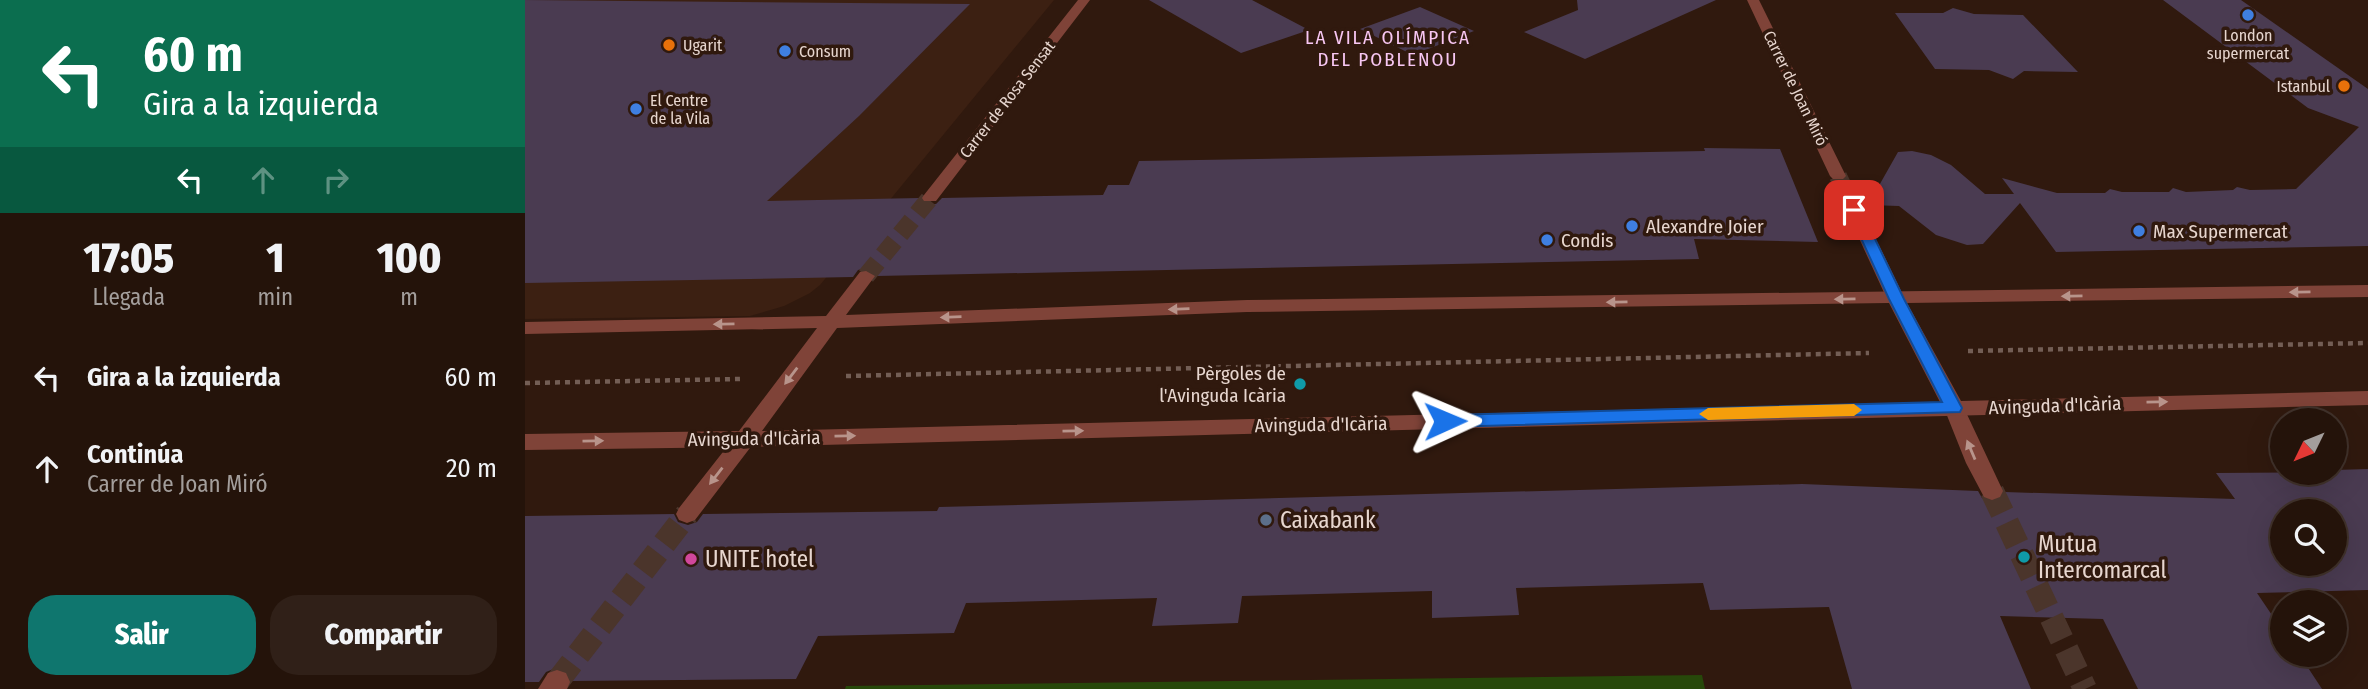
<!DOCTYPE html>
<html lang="es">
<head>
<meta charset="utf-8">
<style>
	:root { --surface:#24130a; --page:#302018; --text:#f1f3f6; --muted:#a39e9c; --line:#41322b; --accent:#0f766e }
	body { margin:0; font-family:"Fira Sans Condensed",sans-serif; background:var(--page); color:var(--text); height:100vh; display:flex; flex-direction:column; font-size:26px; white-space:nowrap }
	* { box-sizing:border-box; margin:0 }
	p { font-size:23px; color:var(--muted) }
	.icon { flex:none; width:38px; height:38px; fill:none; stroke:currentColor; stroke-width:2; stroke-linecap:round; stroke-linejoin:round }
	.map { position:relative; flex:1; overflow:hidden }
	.sheet { display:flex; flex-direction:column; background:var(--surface); width:525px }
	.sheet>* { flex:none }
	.hud { background:#0b6e4f; color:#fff; overflow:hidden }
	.needle { width:46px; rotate:227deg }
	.buttons { position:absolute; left:1745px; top:408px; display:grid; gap:14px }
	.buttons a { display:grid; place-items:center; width:77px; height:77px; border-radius:50%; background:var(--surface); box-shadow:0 7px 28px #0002,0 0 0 2px var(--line); font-size:35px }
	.pin { position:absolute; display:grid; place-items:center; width:60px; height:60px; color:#fff; margin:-30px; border-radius:14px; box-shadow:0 4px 10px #0006 }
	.me { position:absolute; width:77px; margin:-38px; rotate:89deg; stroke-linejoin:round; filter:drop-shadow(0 0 5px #0008) }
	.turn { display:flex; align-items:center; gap:24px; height:147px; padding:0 28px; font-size:32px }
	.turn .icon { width:91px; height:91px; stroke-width:2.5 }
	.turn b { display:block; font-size:49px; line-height:60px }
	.lanes { display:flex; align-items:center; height:66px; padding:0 28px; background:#0003; justify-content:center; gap:35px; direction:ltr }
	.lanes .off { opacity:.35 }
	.eta { display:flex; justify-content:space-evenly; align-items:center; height:119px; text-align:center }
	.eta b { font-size:42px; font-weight:800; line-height:49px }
	.action { display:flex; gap:14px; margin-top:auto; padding:14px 28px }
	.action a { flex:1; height:80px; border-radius:28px; background:var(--accent); color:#fff; font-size:28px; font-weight:800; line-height:80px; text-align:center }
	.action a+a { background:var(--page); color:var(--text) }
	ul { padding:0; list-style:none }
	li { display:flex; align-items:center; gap:21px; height:91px; padding:0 28px }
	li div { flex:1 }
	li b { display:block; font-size:26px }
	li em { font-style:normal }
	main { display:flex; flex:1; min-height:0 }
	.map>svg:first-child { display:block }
	.built { fill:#3c2012 }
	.green { fill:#27480a }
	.building { fill:#4a3b51; fill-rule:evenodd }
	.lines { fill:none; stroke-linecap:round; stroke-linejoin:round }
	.minor-tunnel-far1 { stroke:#4b352b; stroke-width:18; stroke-dasharray:18 9; stroke-linecap:butt }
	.minor-tunnel { stroke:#4b352b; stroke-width:24; stroke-dasharray:24 11; stroke-linecap:butt }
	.path { stroke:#735e55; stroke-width:4.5; stroke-dasharray:5 5; stroke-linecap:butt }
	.minor { fill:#7f4338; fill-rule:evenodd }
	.tertiary { fill:#7f4338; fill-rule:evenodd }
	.oneway { fill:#b8948b }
	.route { fill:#1a73e8; stroke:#114b97; stroke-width:2 }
	.slow { fill:#f59e0b }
	.shop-dot { fill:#3f7fe0; stroke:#30190e; stroke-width:2.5 }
	.food-dot { fill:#e8710a; stroke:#30190e; stroke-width:2.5 }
	.culture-dot { fill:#0f9aa8; stroke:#30190e; stroke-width:2.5 }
	.service-dot { fill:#5c6f8a; stroke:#30190e; stroke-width:2.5 }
	.hotel-dot { fill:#d1479c; stroke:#30190e; stroke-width:2.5 }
	.labels { text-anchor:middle; stroke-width:7; stroke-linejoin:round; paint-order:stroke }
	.far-poi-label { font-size:16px; fill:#e7d6cf; stroke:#30190e; text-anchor:start }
	.far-street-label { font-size:16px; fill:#e7d6cf; stroke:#30190e }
	.far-quarter-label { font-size:19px; letter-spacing:2px; fill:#f8c7f3; stroke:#30190e }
	.poi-label { font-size:19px; fill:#e7d6cf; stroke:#30190e; text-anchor:start }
	.street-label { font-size:19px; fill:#e7d6cf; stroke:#30190e }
	.near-poi-label { font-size:23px; fill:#e7d6cf; stroke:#30190e; text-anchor:start }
</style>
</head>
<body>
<main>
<section class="sheet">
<div class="hud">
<div class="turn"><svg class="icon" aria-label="left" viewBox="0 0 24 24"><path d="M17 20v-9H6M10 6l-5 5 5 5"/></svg><div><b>60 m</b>Gira a la izquierda</div></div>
<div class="lanes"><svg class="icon" aria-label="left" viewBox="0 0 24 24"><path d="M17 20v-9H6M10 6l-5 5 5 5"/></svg><svg class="icon off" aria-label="ahead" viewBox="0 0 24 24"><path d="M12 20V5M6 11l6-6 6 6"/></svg><svg class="icon off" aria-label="right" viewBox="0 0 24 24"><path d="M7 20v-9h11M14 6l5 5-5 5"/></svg></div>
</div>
<div class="eta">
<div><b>17:05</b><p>Llegada</p></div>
<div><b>1</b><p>min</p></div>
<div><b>100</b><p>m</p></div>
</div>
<ul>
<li><svg class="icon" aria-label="left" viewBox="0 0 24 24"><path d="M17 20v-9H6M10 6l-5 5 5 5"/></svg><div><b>Gira a la izquierda</b></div><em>60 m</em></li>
<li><svg class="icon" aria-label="ahead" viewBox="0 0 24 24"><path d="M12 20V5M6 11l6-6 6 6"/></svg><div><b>Continúa</b><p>Carrer de Joan Miró</p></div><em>20 m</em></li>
</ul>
<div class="action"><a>Salir</a><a>Compartir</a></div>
</section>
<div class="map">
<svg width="1843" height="689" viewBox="0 0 1843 689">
	<rect width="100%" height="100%" fill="#30190e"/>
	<path class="built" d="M0 0H529L295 285 285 293 259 306 225 316 0 319Z"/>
	<path class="green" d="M1177 675 1180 689H320L321 686Z"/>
	<path class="building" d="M0 0 445 4 334 116 242 201 395 198 399 204H411L417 198 578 195 583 185H604L614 161 1180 151 1179 148 1255 149 1293 242 1169 239 1174 259 352 276 341 268 333 270 328 277 0 283Z
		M624 0H727L784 30 716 53Z
		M1052 0H1191L1060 59 999 32 1053 10Z
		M1638 0H1716L1843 89V246L1531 252 1495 203 1458 244 1442 245 1411 235 1374 206 1343 205 1373 152 1387 151 1406 155 1426 165 1460 194H1489L1477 178 1532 193H1580L1585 189 1597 192H1644L1648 188 1661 192 1708 190 1712 187 1725 190 1771 189 1834 127 1783 108Z
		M895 7 949 31 888 55 835 29Z
		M1428 8 1449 14 1498 15 1553 72 1499 71 1488 79 1464 70 1410 69 1370 13H1418Z
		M1843 469V590L1732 593 1757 630V654H1774L1797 689H1613L1578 619 1475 616 1506 689H1327L1304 607 1185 610 1178 583 991 588 994 615 907 618V591L717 596 713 623 627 626 632 598 441 603 429 633 293 636 271 679 47 681 42 671 31 668 21 672 14 682H0V516L149 514 153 522 163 525 172 522 178 514 412 511 414 507 1277 484 1453 491 1457 498 1466 502 1476 499 1480 492 1710 499 1691 473 1810 472V470ZM1757 511H1810V564H1757Z"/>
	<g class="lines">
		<path class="minor-tunnel-far1" d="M1313 176 1329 210
			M341 276 405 198"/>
		<path class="minor-tunnel" d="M1467 491 1560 689
			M32 682 162 514"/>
		<path class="path" d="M1443 351 1843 343
			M321 376 1344 353
			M0 383 216 379"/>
		<path class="minor" d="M553 0H565L411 201H399L397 198 399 195Z
			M1222 0H1234L1321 176 1318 179H1308L1305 176Z
			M1329 205 1337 210 1380 299 1377 303H1365L1362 299 1321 210Z
			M1429 401 1436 403 1439 408 1478 491 1475 497 1467 500 1459 497 1441 463 1419 408 1422 403Z
			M220 431 228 434 231 439 228 444 170 520 162 523 154 520 151 514 154 508 212 434Z
			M32 670 41 673 45 682 42 689H13L23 673Z"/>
		<path class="tertiary" d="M341 271 350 276 321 315 722 300 1843 285V297L1382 303 1436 401 1843 391V405L220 447 0 450V434L214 431 292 328 0 334V322L301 316 335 272ZM1364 303 1415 402 237 431 312 328 722 312Z"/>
	</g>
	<defs><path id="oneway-solid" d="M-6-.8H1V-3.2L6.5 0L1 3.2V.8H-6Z" transform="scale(1.75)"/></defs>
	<g class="oneway">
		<use href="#oneway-solid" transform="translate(1775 292) rotate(179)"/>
		<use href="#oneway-solid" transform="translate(1547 296) rotate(179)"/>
		<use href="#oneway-solid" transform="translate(1320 299) rotate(179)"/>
		<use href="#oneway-solid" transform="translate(1092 302) rotate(179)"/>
		<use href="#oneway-solid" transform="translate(654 309) rotate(178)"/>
		<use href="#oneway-solid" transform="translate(426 317) rotate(178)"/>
		<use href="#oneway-solid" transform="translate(199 324) rotate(179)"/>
		<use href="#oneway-solid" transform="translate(266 376) rotate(127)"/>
		<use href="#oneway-solid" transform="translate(1632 402) rotate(-1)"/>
		<use href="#oneway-solid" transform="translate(548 431) rotate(-1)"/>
		<use href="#oneway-solid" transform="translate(320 436) rotate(-1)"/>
		<use href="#oneway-solid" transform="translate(68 441) rotate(-1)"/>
		<use href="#oneway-solid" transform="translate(1446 450) rotate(-113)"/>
		<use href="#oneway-solid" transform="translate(191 476) rotate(128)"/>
	</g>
	<path class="route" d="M1329 206 1336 210 1379 299 1437 408 1435 412 920 427 912 421 920 415 1417 402 1364 299 1323 210Z"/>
	<path class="slow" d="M1329 404 1337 410 1329 416 1183 420 1174 414 1183 408Z"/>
	<g class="shop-dot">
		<circle cx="1723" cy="15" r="7"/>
		<circle cx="260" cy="51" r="7"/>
		<circle cx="111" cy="109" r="7"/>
		<circle cx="1107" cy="226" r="7"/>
		<circle cx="1614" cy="231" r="7"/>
		<circle cx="1022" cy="240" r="7"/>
	</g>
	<g class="food-dot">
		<circle cx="144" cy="45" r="7"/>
		<circle cx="1819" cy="86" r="7"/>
	</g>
	<g class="culture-dot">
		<circle cx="775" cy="384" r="7"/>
		<circle cx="1499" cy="557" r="7"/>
	</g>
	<circle class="service-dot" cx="741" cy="520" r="7"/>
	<circle class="hotel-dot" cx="166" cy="559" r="7"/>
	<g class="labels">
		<g class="far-poi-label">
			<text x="1723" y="41" text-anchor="middle">London<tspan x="1723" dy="18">supermercat</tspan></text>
			<text x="158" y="51">Ugarit</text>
			<text x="274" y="57">Consum</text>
			<text x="1805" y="92" text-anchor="end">Istanbul</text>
			<text x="125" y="106">El Centre<tspan x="125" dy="18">de la Vila</tspan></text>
		</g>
		<g class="far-street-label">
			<text transform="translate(1271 88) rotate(64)" y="6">Carrer de Joan Miró</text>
			<text transform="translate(482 99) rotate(-52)" y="6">Carrer de Rosa Sensat</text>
		</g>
		<g class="far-quarter-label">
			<text x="863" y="44">LA VILA OLÍMPICA<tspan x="863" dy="22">DEL POBLENOU</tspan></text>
		</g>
		<g class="poi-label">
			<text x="1121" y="233">Alexandre Joier</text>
			<text x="1628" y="238">Max Supermercat</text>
			<text x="1036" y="247">Condis</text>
			<text x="761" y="380" text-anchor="end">Pèrgoles de<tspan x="761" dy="22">l'Avinguda Icària</tspan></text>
		</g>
		<g class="street-label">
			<text transform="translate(1530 405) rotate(-2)" y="7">Avinguda d'Icària</text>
			<text transform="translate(796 424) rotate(-1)" y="7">Avinguda d'Icària</text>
			<text transform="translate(229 438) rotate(-1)" y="7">Avinguda d'Icària</text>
		</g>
		<g class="near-poi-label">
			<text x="755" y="528">Caixabank</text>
			<text x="1513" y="552">Mutua<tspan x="1513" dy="26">Intercomarcal</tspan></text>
			<text x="180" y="567">UNITE hotel</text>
		</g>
	</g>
</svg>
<div class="buttons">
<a><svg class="needle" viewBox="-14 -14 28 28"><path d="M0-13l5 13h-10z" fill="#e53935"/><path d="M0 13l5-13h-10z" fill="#a39e9c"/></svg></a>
<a><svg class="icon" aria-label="search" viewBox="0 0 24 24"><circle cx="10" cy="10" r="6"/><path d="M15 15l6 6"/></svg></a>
<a><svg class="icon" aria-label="layers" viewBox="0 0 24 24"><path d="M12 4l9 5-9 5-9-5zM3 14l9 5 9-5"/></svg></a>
</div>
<div class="pin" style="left:1329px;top:210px;background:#d93025"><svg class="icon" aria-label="arrive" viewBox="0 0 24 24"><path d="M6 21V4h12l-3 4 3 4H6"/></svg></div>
<svg class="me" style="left:920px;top:421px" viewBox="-20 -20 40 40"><path d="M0-17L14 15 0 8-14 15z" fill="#1a73e8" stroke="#fff" stroke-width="4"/></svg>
</div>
</main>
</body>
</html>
